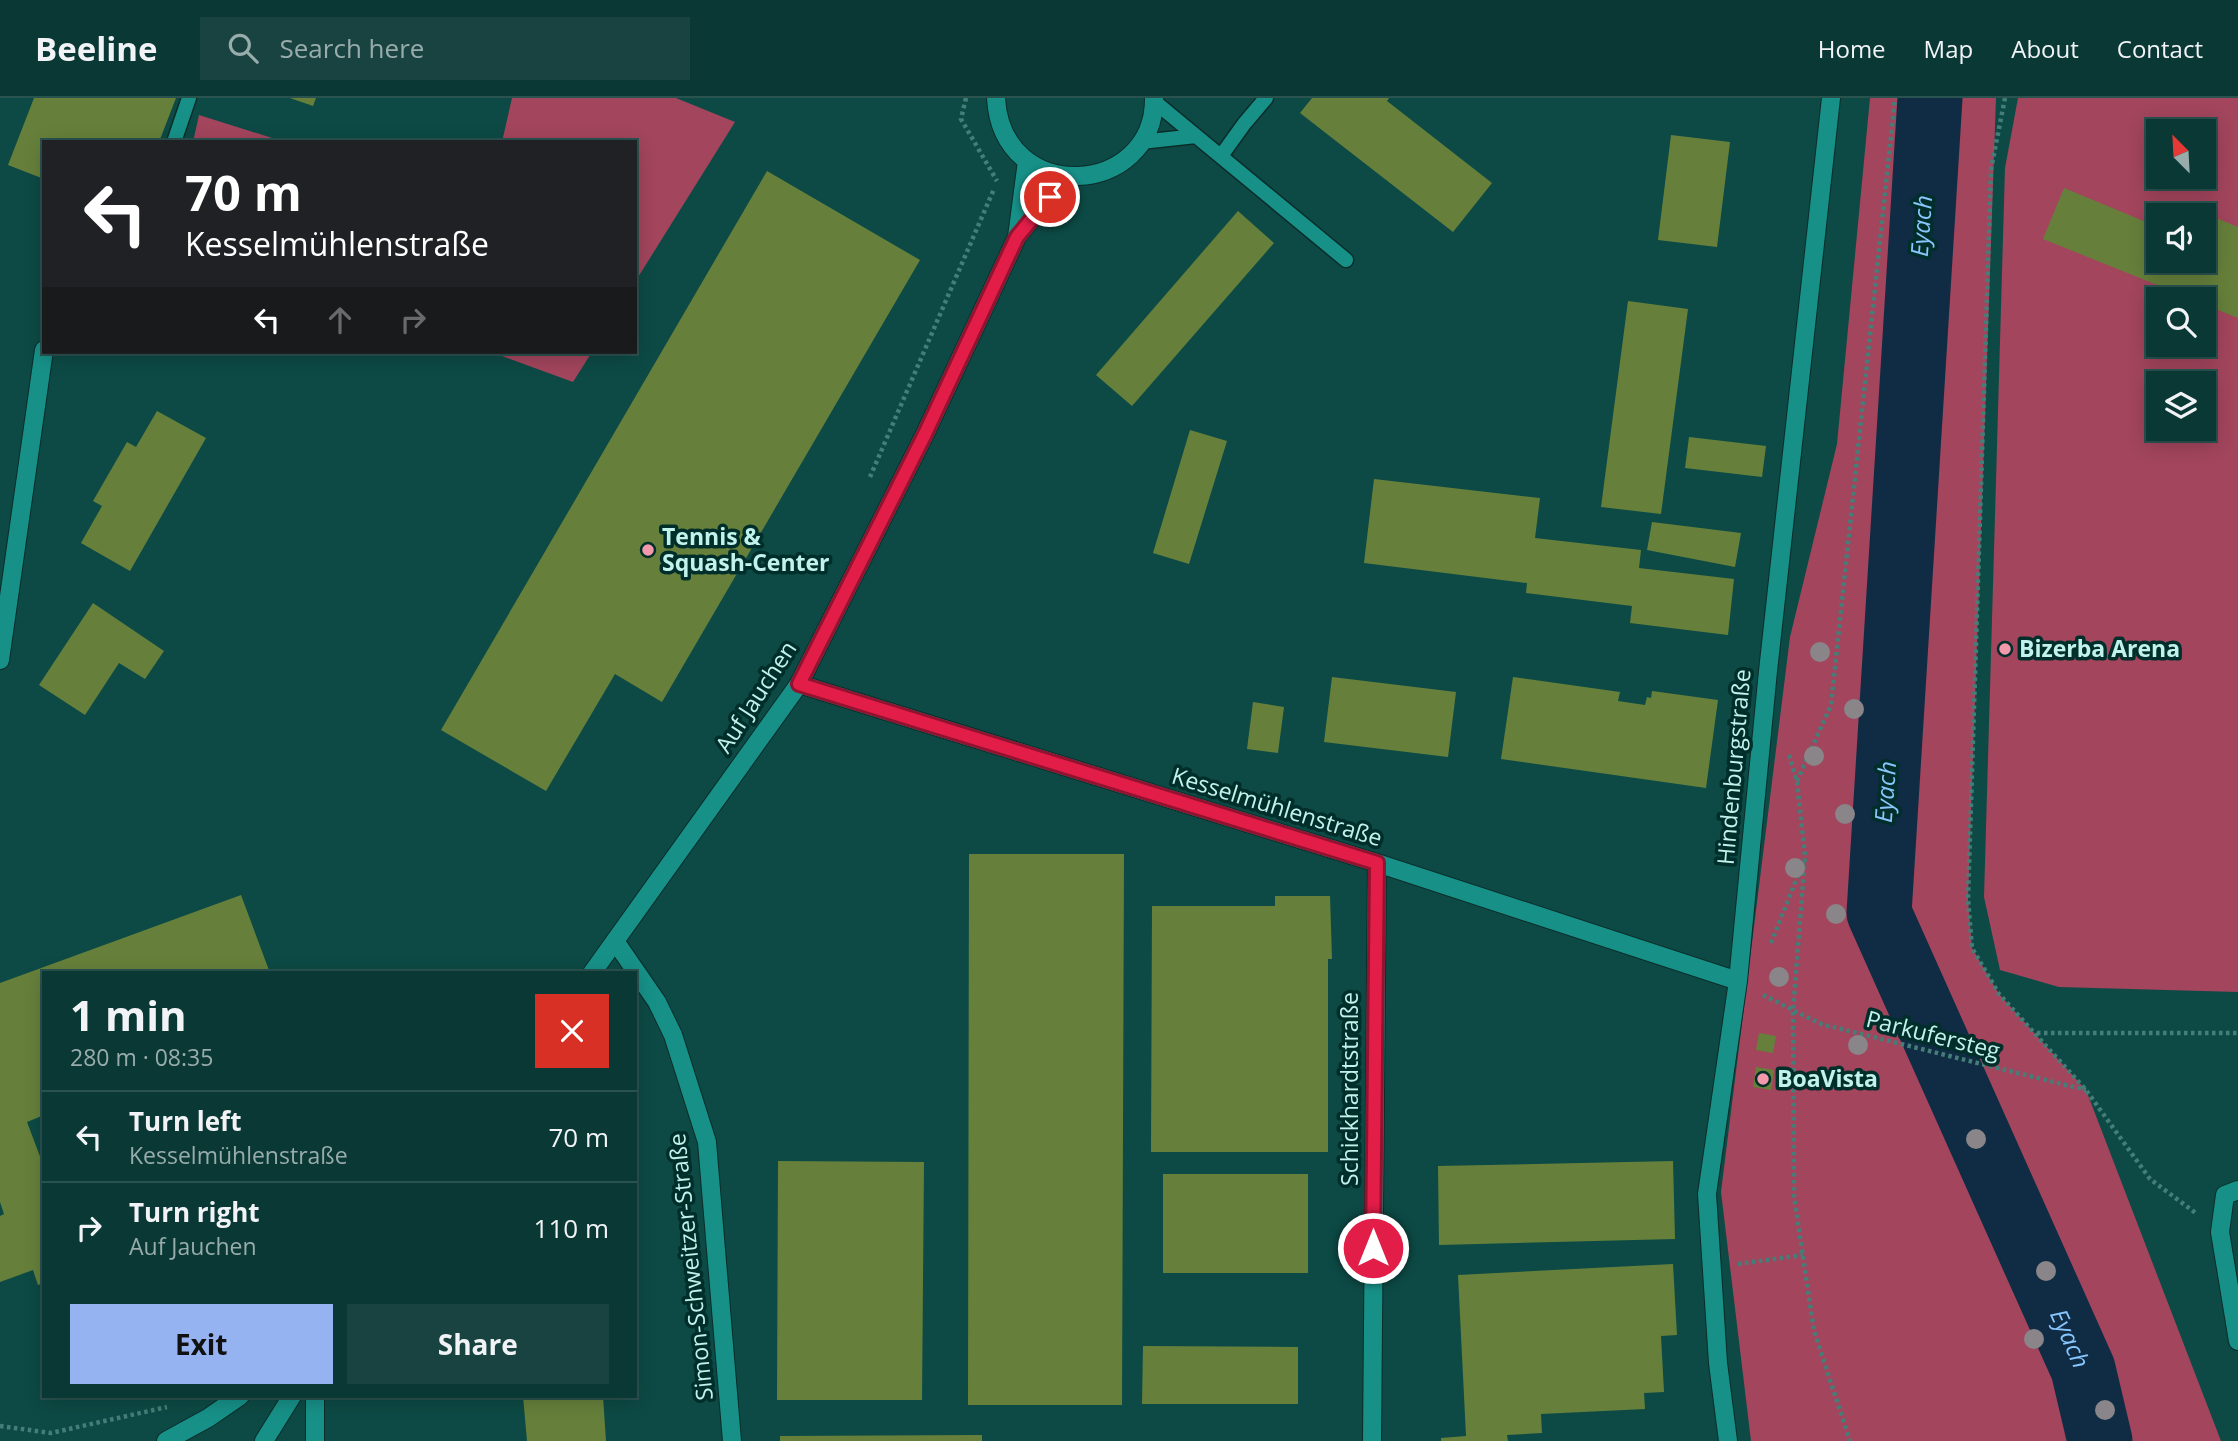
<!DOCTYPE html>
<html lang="en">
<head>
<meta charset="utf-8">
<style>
	:root { --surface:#0a3834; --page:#184340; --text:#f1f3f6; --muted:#99acac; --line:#2a524f; --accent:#95b2f1 }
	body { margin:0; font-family:"Open Sans",sans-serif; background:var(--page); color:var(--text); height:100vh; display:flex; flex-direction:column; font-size:26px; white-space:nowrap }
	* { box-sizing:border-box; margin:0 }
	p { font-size:23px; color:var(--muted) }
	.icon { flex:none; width:38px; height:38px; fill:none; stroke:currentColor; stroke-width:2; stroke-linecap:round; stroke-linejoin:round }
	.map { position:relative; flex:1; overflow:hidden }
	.side { position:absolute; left:42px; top:873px; width:595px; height:427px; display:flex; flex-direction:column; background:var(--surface); border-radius:0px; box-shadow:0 4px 18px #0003,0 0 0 2px var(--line) }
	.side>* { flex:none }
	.hud { position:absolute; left:42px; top:42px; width:595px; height:214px; border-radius:0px; box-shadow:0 4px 18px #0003,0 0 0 2px var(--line); background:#202124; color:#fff; overflow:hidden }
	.needle { width:46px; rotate:336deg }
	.buttons { position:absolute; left:2146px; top:21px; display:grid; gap:14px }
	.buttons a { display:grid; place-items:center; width:70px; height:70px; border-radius:0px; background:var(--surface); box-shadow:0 4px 18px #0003,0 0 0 2px var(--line); font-size:35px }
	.pin { position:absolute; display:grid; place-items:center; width:60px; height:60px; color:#fff; margin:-30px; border:4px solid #fff; border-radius:50%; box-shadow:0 2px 7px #0007 }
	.me { position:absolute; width:77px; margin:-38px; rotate:0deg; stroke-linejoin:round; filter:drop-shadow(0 0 5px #0008) }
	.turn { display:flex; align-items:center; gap:24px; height:147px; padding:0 28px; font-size:32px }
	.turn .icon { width:91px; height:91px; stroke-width:2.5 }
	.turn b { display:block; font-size:49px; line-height:60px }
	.lanes { display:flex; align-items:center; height:66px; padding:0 28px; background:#0003; justify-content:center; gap:35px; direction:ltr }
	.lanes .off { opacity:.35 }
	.round { display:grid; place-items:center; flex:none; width:74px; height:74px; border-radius:0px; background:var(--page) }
	.head { display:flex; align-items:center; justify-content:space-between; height:119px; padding:0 28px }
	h1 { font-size:42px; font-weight:700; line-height:52px }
	.primary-button { display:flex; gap:14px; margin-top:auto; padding:14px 28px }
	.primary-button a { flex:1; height:80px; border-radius:0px; background:var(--accent); color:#111; font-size:28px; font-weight:700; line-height:80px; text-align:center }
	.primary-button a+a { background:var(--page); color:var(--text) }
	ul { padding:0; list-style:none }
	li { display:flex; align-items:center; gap:21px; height:91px; padding:0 28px; border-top:2px solid var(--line) }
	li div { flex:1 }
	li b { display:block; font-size:26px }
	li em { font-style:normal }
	header { display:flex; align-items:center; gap:42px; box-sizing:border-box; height:98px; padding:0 35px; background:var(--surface); border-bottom:2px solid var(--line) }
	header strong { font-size:33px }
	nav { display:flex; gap:38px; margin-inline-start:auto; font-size:24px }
	.search { width:490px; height:63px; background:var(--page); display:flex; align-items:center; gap:18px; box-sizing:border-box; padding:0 24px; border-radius:0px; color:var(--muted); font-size:26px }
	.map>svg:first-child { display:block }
	.green { fill:#a2455d; fill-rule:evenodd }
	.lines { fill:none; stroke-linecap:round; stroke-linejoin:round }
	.river { stroke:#102c44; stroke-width:65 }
	.building { fill:#66803b }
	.service-casing { stroke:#0a2d2a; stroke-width:17 }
	.minor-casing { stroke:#0a2d2a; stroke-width:20 }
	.secondary-casing { stroke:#0a2d2a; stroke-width:20 }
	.path { stroke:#457e78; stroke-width:4.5; stroke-dasharray:3.5 3.5; stroke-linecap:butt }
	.service { stroke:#179188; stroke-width:14 }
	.minor { stroke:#179188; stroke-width:18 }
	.secondary { stroke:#179188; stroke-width:18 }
	.tree { fill:#898589 }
	.route-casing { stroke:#92132f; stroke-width:18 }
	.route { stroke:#e11d48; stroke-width:12 }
	.poi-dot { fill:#f29aac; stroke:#002e2a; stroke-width:2.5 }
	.labels { text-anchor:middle; stroke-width:7; stroke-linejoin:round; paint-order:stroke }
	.poi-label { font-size:23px; font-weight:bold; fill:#c2f2ec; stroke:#002e2a; text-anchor:start }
	.street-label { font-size:23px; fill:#c2f2ec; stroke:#002e2a }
	.water-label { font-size:24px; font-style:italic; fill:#88c6fd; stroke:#002e2a }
</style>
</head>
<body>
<header>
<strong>Beeline</strong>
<div class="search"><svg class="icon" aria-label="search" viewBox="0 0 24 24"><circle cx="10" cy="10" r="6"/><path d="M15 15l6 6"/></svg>Search here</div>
<nav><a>Home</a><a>Map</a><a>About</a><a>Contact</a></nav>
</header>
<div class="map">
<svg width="2238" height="1343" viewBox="0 0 2238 1343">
	<rect width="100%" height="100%" fill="#0d4a45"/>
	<path class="green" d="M512 0H676L735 24 635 184V44H502Z
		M1870 0H1996L1968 801 1972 850 1999 896 2086 992 2221 1343H1751L1721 1094 1790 539 1837 346Z
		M2018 0H2238V894L2059 889 2000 872 1984 799 2005 70ZM2158 33H2203V79H2158ZM2158 117H2203V163H2158ZM2158 201H2203V247H2158ZM2158 285H2203V331H2158Z
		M199 17 285 44H193Z
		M491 254H592L573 284Z"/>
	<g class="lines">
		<path class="river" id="s1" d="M1930 0 1879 815 2083 1271 2100 1343"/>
	</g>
	<path class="building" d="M34 0H176L159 44H44V81L8 67Z
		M290 0H316L313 8Z
		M1312 0H1389L1387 3 1492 85 1453 134 1300 15Z
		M1671 37 1730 44 1717 149 1658 142Z
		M767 73 920 162 662 604 615 576 546 693 441 632Z
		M2064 90 2158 129V163H2203V117H2181L2185 107 2238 129V220L2203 206V201H2192L2043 141Z
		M1238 113 1274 145 1132 308 1096 277Z
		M1628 203 1688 211 1661 416 1601 409Z
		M157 313 206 340 130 473 81 445 102 408 93 403 127 344 136 349Z
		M1190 332 1227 343 1189 466 1153 455Z
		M1689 339 1766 348 1762 379 1685 370Z
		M1374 381 1540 400 1535 440 1641 452 1639 470 1734 481 1728 537 1630 525 1632 508 1526 495 1527 485 1364 465Z
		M1652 424 1741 435 1735 469 1647 452Z
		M93 505 164 553 145 581 119 565 85 617 39 587Z
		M1332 579 1456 594 1448 659 1324 644Z
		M1513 579 1620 594 1618 603 1645 607 1647 599 1651 600 1652 593 1718 602 1706 690 1501 661Z
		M1253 604 1284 609 1278 655 1247 651Z
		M969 756H1124L1122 1307H968Z
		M241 797 270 875H44V1017L27 1024 44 1069V1185L38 1187 33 1172 0 1184V1118L4 1116 0 1104V885Z
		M1275 798H1330L1332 861H1328V1054H1151L1152 808H1275Z
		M1759 935 1776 938 1773 955 1756 952Z
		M1756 969 1774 972 1771 992 1753 989Z
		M778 1063 924 1064 922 1302H777Z
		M1673 1063 1675 1141 1439 1147 1438 1068Z
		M1163 1076H1308V1175H1163Z
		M1673 1166 1677 1237 1661 1238 1664 1294 1644 1295 1645 1311 1541 1316 1542 1335 1507 1337 1508 1343H1441V1340L1466 1338 1458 1177Z
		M1143 1248 1298 1249V1306H1142Z
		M523 1298H603L606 1343H527Z
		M982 1337V1343H780V1338Z"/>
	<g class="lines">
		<defs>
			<path id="service" d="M1155 4 1346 162
				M174 44 189 0
				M1141 44 1196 38
				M1221 58 1244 26 1266 0"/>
			<path id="minor" d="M0 562 44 252
				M799 586 1377 765 1738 883
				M615 843 657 904 673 937 707 1044 732 1343
				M2238 1092 2225 1097 2220 1134 2238 1243
				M1372 1343 1377 765
				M1728 1343 1718 1265 1707 1096 1738 883 1768 573 1831 0"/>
			<path id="secondary" d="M996 0C1002 109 1155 99 1154 0
				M1017 139 1027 63
				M592 875 799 586 925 336 1017 139 1066 78
				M166 1343 208 1320 240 1298
				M264 1343 292 1298
				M315 1343V1298"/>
		</defs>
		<use href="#service" class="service-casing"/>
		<use href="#minor" class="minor-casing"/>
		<use href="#secondary" class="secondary-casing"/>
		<path class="path" d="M966 0 961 21 997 83
			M2005 0 1991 71 1968 801 1972 850 1999 896 2086 992 2150 1081 2197 1116
			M870 379 994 91
			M1789 657 1797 684 1805 758 1793 913 1794 1098 1814 1233 1850 1343
			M1797 683 1831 607 1895 0
			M1771 845 1804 762
			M1763 897 1821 926 2086 992
			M2037 935H2238
			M1738 1166 1803 1157
			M0 1328 51 1335 167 1309"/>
		<use href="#service" class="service"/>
		<use href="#minor" class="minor"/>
		<use href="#secondary" class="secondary"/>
	</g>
	<g class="tree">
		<circle cx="1820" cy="554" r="10"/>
		<circle cx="1854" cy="611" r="10"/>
		<circle cx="1814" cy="658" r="10"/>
		<circle cx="1845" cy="716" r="10"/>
		<circle cx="1795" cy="770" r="10"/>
		<circle cx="1836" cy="816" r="10"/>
		<circle cx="1779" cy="879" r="10"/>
		<circle cx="1858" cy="947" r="10"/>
		<circle cx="1976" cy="1041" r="10"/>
		<circle cx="2046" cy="1173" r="10"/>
		<circle cx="2034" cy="1241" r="10"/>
		<circle cx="2105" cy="1312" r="10"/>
	</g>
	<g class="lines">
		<defs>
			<path id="route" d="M1050 99 1017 139 925 336 799 586 1377 765 1373 1150"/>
		</defs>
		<use href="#route" class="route-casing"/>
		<use href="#route" class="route"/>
	</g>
	<g class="poi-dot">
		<circle cx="648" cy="452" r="7"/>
		<circle cx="2005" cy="551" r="7"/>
		<circle cx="1763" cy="981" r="7"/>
	</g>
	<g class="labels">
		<g class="poi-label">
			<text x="662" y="447">Tennis &amp;<tspan x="662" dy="26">Squash-Center</tspan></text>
			<text x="2019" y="559">Bizerba Arena</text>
			<text x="1777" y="989">BoaVista</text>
		</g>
		<g class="street-label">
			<text transform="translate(756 599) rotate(-57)" y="8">Auf Jauchen</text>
			<text transform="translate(1734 669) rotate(-85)" y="8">Hindenburgstraße</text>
			<text transform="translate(1277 709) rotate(17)" y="8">Kesselmühlenstraße</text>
			<text transform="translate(1933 937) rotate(14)" y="8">Parkufersteg</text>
			<text transform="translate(1350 991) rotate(-90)" y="8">Schickhardtstraße</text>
			<text transform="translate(691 1169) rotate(-96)" y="8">Simon-Schweitzer-Straße</text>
		</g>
		<g class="water-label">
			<text transform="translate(1922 128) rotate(-86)" y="8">Eyach</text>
			<text transform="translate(1886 694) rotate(-86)" y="8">Eyach</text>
			<text dy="8" stroke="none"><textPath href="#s1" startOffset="1283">Eyach</textPath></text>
		</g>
	</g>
</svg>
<div class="buttons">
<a><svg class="needle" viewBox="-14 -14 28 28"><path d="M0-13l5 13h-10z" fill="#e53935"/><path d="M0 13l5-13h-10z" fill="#99acac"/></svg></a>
<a><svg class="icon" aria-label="sound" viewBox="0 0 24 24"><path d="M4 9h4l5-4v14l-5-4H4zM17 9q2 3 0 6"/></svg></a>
<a><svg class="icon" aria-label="search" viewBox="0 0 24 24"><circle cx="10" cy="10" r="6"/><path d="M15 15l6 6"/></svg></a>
<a><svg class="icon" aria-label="layers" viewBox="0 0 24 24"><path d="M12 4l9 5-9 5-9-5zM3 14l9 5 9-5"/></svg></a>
</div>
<div class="pin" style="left:1050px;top:99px;background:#d93025"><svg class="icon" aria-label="arrive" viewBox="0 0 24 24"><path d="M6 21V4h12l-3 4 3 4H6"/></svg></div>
<svg class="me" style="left:1373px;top:1150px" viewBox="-20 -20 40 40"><circle r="17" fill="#e11d48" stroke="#fff" stroke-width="3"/><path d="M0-11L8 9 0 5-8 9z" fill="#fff"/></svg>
<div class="hud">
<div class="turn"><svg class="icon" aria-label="left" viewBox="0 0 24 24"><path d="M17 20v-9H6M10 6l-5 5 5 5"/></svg><div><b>70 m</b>Kesselmühlenstraße</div></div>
<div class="lanes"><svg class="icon" aria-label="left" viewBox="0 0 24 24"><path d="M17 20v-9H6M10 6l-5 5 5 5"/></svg><svg class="icon off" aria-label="ahead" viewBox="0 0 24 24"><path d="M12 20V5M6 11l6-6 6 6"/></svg><svg class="icon off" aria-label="right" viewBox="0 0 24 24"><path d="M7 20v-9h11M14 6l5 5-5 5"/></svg></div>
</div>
<section class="side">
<div class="head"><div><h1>1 min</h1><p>280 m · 08:35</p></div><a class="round" style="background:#d93025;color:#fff"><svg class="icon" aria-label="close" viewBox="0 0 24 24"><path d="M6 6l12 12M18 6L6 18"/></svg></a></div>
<ul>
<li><svg class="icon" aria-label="left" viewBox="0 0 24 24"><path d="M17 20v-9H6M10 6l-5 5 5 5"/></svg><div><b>Turn left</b><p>Kesselmühlenstraße</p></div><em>70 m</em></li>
<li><svg class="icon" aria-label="right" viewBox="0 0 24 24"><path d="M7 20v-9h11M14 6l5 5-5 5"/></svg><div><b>Turn right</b><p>Auf Jauchen</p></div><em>110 m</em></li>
</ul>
<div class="primary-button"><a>Exit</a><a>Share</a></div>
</section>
</div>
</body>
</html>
